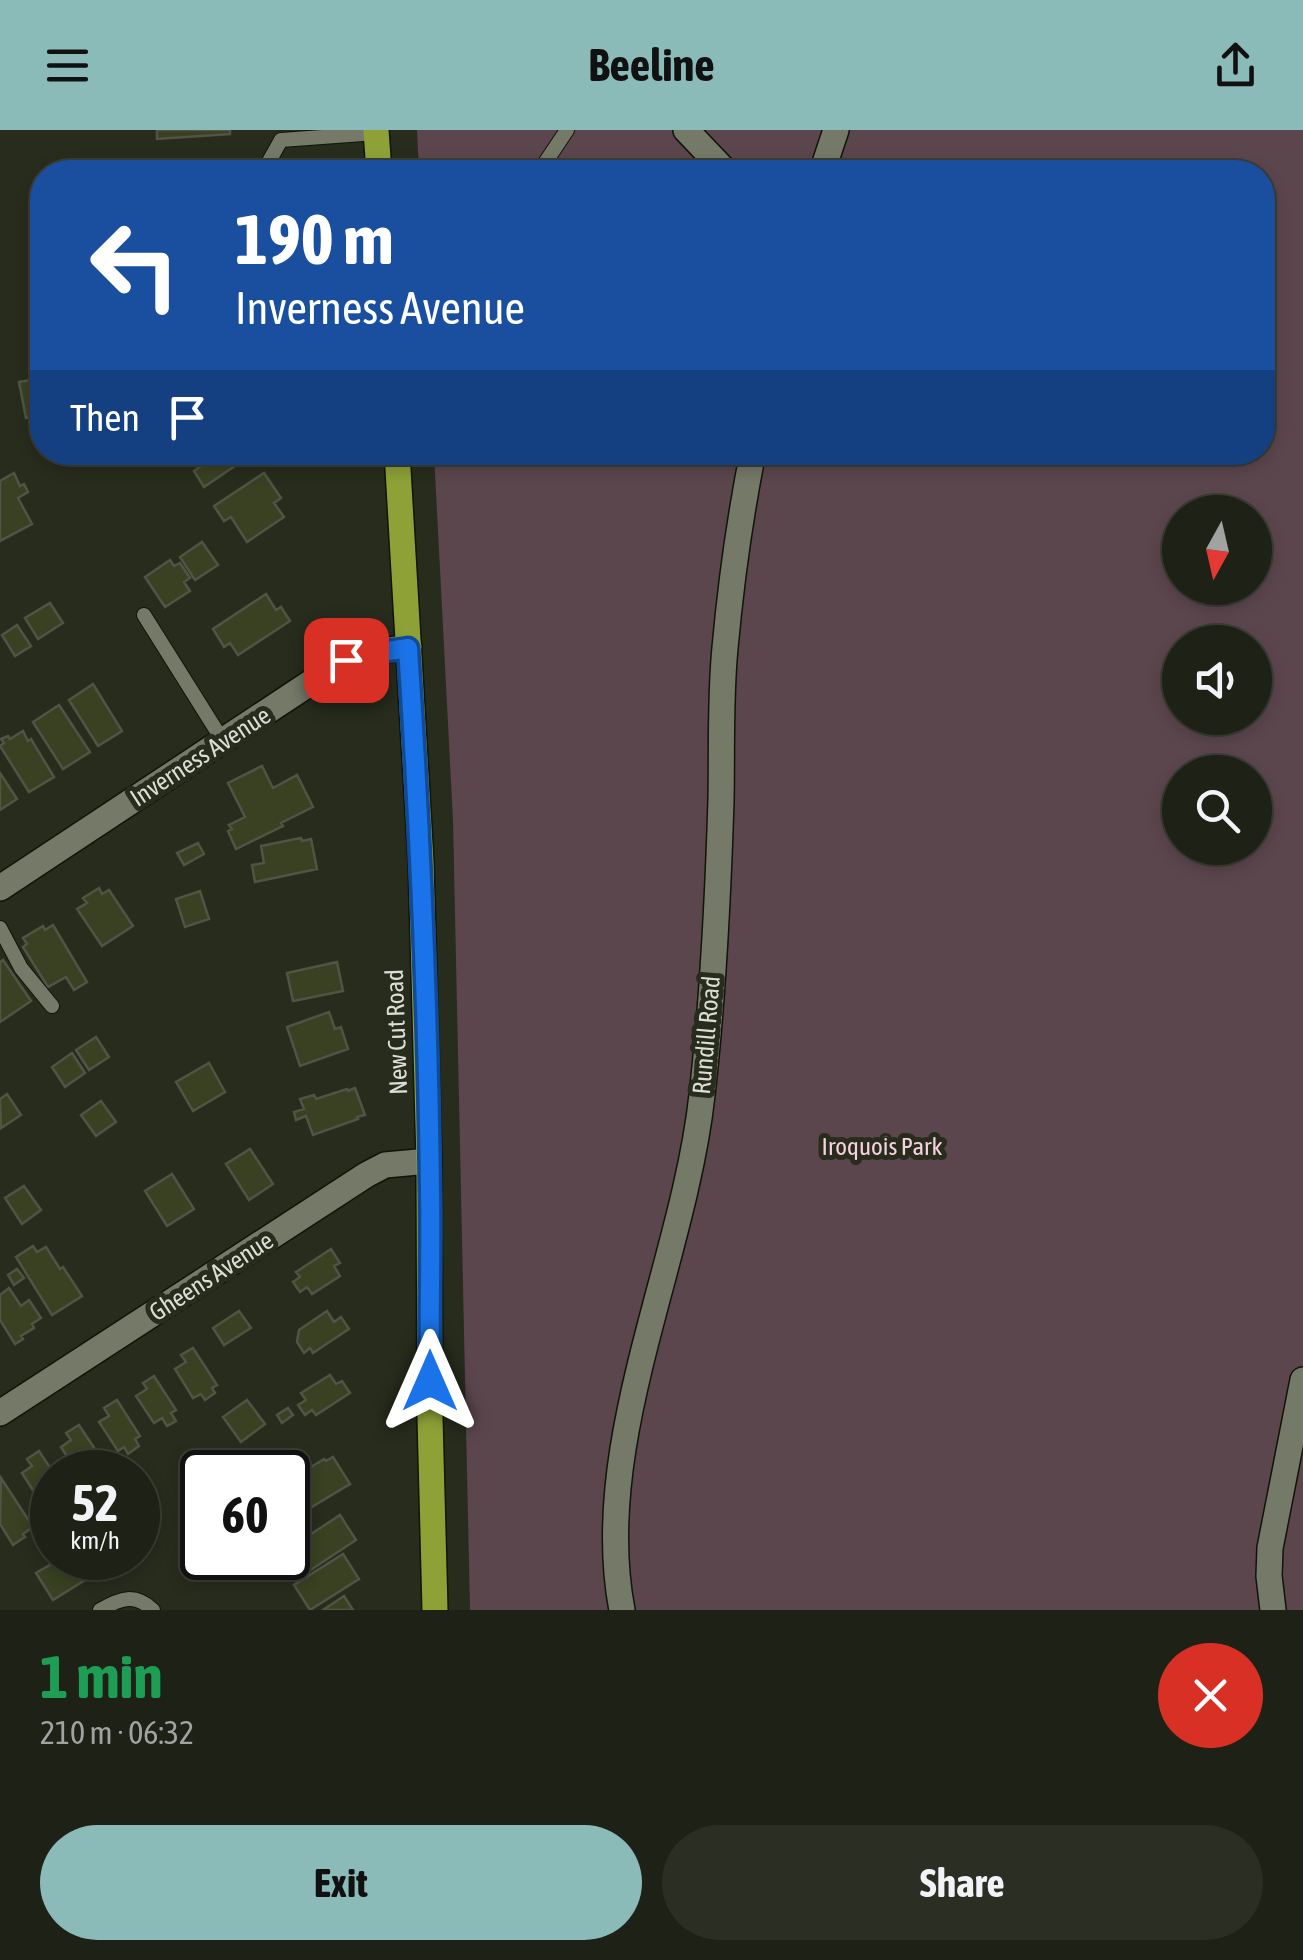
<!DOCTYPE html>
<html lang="en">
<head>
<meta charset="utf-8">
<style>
	:root { --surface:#1e2116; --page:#2b2e23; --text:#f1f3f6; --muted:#a1a3a1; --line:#3c3e35; --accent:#8bbbb9 }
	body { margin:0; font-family:"Asap Condensed",sans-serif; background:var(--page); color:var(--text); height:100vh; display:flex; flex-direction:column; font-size:38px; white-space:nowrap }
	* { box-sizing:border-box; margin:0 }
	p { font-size:32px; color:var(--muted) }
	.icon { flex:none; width:55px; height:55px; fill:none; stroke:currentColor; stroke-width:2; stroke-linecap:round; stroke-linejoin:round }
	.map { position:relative; height:1480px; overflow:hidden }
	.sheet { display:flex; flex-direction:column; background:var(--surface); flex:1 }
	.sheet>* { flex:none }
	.guide { position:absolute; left:30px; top:30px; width:1245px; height:305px; border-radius:40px; box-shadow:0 5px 15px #0003,0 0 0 2px var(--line); background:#1a4fa0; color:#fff; overflow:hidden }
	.needle { width:65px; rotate:188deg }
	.controls { position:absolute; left:1162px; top:365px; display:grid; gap:20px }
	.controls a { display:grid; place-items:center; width:110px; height:110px; border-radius:50%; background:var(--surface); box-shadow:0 5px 15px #0003,0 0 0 2px var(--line); font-size:50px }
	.speed { position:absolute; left:30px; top:1320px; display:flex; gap:20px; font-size:50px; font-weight:700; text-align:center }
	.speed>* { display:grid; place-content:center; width:130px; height:130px; border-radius:50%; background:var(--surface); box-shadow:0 5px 15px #0003,0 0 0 2px var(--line); line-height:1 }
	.speed small { font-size:25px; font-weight:400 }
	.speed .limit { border:5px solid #111; border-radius:15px; background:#fff; color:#111 }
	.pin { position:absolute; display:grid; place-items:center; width:85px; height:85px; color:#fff; margin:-42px; border-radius:20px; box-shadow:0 5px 15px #0006 }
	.me { position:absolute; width:110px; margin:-55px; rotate:0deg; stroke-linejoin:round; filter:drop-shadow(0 0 8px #0008) }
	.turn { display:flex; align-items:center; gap:35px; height:210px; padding:0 40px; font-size:45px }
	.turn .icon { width:130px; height:130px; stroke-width:2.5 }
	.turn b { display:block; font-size:70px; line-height:85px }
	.then { display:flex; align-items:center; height:95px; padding:0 40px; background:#0003; gap:20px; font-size:38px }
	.round { display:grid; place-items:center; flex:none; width:105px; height:105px; border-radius:52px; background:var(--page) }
	.headline { display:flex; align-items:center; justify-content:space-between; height:170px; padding:0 40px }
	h1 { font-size:60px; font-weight:700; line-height:75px; color:#1e9e55 }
	.button { display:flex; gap:20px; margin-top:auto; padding:20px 40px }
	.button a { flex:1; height:115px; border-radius:60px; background:var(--accent); color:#111; font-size:40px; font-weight:700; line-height:115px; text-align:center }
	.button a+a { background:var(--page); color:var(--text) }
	header { display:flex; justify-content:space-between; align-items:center; height:130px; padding:0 40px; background:var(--accent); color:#111; font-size:45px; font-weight:700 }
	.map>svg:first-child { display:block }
	.green { fill:#5c464e; fill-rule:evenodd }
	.building { fill:#394122; stroke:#505444; stroke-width:2.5 }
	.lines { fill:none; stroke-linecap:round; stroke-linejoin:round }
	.lane-casing { stroke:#111407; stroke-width:16 }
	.street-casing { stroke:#111407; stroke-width:28 }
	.primary-casing { stroke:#111407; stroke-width:28 }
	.lane { stroke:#747968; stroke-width:14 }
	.street { stroke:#747968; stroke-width:25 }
	.primary { stroke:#8da137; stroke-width:25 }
	.route-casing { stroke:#114b97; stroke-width:25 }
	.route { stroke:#1a73e8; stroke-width:18 }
	.labels { text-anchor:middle; stroke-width:10; stroke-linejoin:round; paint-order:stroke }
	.street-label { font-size:25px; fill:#dbded5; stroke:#282c1d }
	.park-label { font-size:25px; fill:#f8d1df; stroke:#282c1d }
</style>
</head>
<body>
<header><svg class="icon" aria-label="menu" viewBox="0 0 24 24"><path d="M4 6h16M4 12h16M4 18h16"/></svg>Beeline<svg class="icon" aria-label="share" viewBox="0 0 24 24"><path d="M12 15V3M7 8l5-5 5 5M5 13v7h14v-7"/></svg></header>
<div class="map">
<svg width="1303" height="1480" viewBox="0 0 1303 1480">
	<rect width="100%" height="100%" fill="#282c1d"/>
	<path class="green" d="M417 0H1303V1480H470L453 690 434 323 1262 322V42H419ZM1180 382H1255V458H1180ZM1180 512H1255V588H1180ZM1180 642H1255V718H1180Z"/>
	<path class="building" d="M157 0H230V4L157 9Z
		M42 248V285L26 288 19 252Z
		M192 322H254V323L204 357 194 341 201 336Z
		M14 343 20 356 24 354 28 362 18 368 32 394 0 411V351Z
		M264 343 281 368 274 373 284 387 247 412 231 387 224 391 214 376Z
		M202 412 218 435 195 450 180 427Z
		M170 430 174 436 180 433 190 448 184 452 190 461 165 477 145 447Z
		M266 464 276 480 281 477 290 491 238 525 230 513 224 517 213 499Z
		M50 473 63 493 38 509 25 488Z
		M17 495 31 516 15 526 2 505Z
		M93 554 122 601 98 616 69 570Z
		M59 575 90 622 63 639 33 592Z
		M23 601 28 611 31 609 54 647 29 662 0 616 4 613 1 609 8 606 10 609Z
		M262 636 273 658 297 645 313 677 281 693 283 696 236 719 228 701 232 699 229 695 245 687 228 653Z
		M0 643 17 669 0 680Z
		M301 708 302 711 311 709 317 739 255 752 252 735 264 733 261 716Z
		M198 713 204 724 184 735 177 723Z
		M99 758 102 764 109 760 133 796 102 816 77 779 87 773 83 768Z
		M200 761 209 789 185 797 176 769Z
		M53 795 87 852 74 860 66 847 48 857 23 817 27 814 23 808 43 796 45 800Z
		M3 830 31 871 0 892V832Z
		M337 832 343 861 293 871 287 843Z
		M329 882 335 899 341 897 348 919 300 936 287 897Z
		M96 907 109 927 89 940 76 920Z
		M72 923 85 943 65 957 52 937Z
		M209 933 225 962 193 981 176 952Z
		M355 958 365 985 357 987 358 989 313 1005 306 986 296 990 294 982 304 979 300 969 314 965 316 969 347 959 348 961Z
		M7 964 21 985 1 998 0 969Z
		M101 971 116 992 96 1006 81 985Z
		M250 1019 273 1054 249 1070 226 1034Z
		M172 1044 194 1079 167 1096 145 1061Z
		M24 1056 41 1080 22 1094 5 1068Z
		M33 1116 37 1122 46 1117 60 1139 63 1137 82 1166 52 1185 16 1127Z
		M331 1119 340 1133 334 1136 340 1146 312 1164 307 1157 300 1162 293 1152 300 1147 296 1142Z
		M17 1139 24 1148 14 1155 8 1145Z
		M9 1158 21 1176 29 1170 41 1188 32 1194 34 1198 21 1206 23 1209 15 1214 0 1190V1165Z
		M239 1181 251 1198 224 1215 213 1198Z
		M327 1181 334 1192 341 1187 349 1199 313 1223 310 1218 304 1223 297 1212 299 1200Z
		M193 1218 217 1255 212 1258 215 1263 205 1270 201 1264 193 1268 175 1239 186 1232 181 1225Z
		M330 1245 336 1254 342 1251 350 1263 316 1285 312 1280 305 1285 298 1275 306 1270 301 1263Z
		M154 1246 176 1280 171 1283 176 1291 167 1296 162 1288 154 1293 136 1266 147 1259 143 1253Z
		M117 1270 140 1306 135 1309 139 1316 128 1324 124 1317 118 1321 99 1292 109 1286 104 1278Z
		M247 1270 265 1294 241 1312 223 1287Z
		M288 1278 293 1285 282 1293 277 1285Z
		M79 1295 110 1342H77L61 1317 71 1310 66 1303Z
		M39 1321 53 1342 52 1385 50 1387 22 1343 32 1336 27 1329Z
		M333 1327 350 1354 310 1378 308 1374 302 1378 294 1364 300 1360 293 1348 324 1329 326 1331Z
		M1 1348 33 1397 23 1404 25 1407 13 1415 0 1394Z
		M340 1385 356 1410 306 1443 298 1431 301 1429 293 1416Z
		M52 1405V1428H71L85 1450 53 1470 36 1443 53 1433 40 1413Z
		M343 1424 359 1449 310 1480 294 1455Z
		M344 1466 353 1480H323Z"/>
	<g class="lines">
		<defs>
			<path id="lane" d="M263 42 281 10 377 3
				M539 42 567 0
				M144 485 223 611
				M0 798 21 838 52 876
				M100 1480C121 1468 135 1463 153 1480"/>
			<path id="street" d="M686 0 726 42
				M822 42 836 0
				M0 758 345 530 367 523 409 517
				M0 1283 366 1045 385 1035 429 1031
				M622 1480C590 1314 684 1131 702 965 713 868 718 768 721 670 722 619 720 568 725 518 731 452 740 387 753 322
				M1273 1480 1269 1446 1270 1418 1303 1250"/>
			<path id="primary" d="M376 0 379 42
				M397 322 421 732 429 1031 430 1287 435 1480"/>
		</defs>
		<use href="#lane" class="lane-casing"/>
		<use href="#street" class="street-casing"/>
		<use href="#primary" class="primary-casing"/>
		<use href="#lane" class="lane"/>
		<use href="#street" class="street"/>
		<use href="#primary" class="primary"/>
	</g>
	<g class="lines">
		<defs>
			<path id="route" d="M346 530 367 524 408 518C420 698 428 879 430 1060 431 1123 429 1187 430 1251"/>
		</defs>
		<use href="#route" class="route-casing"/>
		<use href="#route" class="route"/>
	</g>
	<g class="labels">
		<g class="street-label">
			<text transform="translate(200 626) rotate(-33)" y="9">Inverness Avenue</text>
			<text transform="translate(396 902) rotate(-92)" y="9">New Cut Road</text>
			<text transform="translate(706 905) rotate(-85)" y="9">Rundill Road</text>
			<text transform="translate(211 1146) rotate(-33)" y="9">Gheens Avenue</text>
		</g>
		<g class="park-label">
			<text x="882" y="1025">Iroquois Park</text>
		</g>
	</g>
</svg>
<div class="controls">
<a><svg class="needle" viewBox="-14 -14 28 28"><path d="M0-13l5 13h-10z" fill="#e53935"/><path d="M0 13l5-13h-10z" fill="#a1a3a1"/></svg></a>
<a><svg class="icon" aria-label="sound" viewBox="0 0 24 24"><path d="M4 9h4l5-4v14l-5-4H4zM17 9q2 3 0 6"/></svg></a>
<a><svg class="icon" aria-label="search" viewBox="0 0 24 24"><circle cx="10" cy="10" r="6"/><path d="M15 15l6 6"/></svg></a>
</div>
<div class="speed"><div>52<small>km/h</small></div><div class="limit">60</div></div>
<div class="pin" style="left:346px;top:530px;background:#d93025"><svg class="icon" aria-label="arrive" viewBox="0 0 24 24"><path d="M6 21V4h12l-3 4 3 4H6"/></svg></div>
<svg class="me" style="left:430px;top:1251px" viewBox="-20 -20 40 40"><path d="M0-17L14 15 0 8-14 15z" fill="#1a73e8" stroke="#fff" stroke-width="4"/></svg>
<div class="guide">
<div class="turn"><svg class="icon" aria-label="left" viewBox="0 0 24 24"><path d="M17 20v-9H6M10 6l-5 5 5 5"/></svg><div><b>190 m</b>Inverness Avenue</div></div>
<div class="then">Then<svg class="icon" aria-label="arrive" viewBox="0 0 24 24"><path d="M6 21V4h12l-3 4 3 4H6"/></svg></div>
</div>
</div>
<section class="sheet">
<div class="headline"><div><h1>1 min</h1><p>210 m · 06:32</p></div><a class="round" style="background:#d93025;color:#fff"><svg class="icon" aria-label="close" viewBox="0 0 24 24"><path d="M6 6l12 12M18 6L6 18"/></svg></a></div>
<div class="button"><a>Exit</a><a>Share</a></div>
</section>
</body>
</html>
